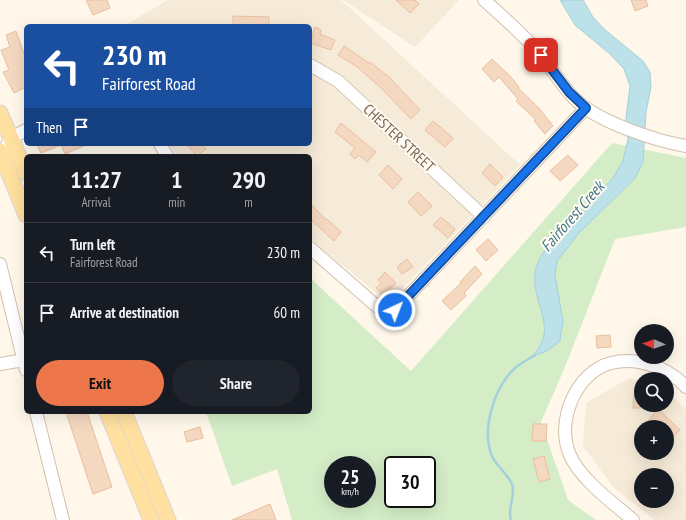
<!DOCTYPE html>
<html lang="en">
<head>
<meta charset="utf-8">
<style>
	:root { --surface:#171b24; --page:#20242c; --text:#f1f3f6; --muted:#9ea1a6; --line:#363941; --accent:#ed774a }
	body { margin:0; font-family:"PT Sans Narrow",sans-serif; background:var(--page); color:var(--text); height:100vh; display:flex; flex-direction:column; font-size:15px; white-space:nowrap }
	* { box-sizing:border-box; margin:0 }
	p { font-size:13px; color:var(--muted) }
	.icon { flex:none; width:22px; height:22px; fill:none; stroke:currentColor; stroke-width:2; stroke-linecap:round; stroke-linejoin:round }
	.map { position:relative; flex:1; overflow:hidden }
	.drawer { position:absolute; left:24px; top:154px; width:288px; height:260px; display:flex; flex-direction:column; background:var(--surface); border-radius:6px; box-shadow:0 4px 16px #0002 }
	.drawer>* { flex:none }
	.top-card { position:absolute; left:24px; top:24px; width:288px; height:122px; border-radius:6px; box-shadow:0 4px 16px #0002; background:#1a4fa0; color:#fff; overflow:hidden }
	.needle { width:26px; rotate:272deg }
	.buttons { position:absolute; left:634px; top:324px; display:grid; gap:8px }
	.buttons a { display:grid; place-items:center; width:40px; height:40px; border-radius:50%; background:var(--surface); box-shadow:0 4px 16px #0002; font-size:20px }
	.speed { position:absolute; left:324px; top:456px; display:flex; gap:8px; font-size:20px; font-weight:700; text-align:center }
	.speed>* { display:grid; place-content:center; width:52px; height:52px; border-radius:50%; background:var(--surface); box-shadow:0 4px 16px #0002; line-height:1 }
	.speed small { font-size:10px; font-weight:400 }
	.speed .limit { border:2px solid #111; border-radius:6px; background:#fff; color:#111 }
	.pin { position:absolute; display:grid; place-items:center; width:34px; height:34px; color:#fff; margin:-17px; border-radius:8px; box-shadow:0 2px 6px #0006 }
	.me { position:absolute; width:44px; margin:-22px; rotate:43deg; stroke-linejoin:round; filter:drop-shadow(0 0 3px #0008) }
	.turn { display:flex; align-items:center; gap:14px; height:84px; padding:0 12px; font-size:18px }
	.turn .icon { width:52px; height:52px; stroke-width:2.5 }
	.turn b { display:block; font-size:28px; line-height:34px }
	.then { display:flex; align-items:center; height:38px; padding:0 12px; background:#0003; gap:8px; font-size:15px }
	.eta { display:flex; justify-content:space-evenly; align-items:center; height:68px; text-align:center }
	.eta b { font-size:24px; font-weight:600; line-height:28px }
	.cta { display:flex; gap:8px; margin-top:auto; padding:8px 12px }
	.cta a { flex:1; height:46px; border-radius:24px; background:var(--accent); color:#111; font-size:16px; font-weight:600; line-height:46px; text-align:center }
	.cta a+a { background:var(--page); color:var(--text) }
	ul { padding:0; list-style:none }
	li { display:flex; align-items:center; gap:12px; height:60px; padding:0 12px; border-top:1px solid var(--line) }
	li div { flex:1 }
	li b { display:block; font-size:15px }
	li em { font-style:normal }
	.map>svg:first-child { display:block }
	.residential { fill:#f6ead8; fill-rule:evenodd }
	.green { fill:#d4edc7; fill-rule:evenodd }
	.water { fill:#bde1e9; stroke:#a2d0dc }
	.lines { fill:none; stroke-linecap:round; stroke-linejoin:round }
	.stream { stroke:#a2d0dc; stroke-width:2.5 }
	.building { fill:#f5d8c0; stroke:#e9bf9f }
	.minor-casing { stroke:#d2c0ae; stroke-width:14 }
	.major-casing { stroke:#ddd5d0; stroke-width:17 }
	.minor { stroke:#fff; stroke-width:12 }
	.major { stroke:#ffe0a0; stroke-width:15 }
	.route-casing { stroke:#114b97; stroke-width:10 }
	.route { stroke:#1a73e8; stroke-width:7 }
	.labels { text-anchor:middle; stroke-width:4; stroke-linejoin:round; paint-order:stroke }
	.street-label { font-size:15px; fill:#7b5f4b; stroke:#fffbf2 }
	.water-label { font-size:16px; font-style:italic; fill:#3f7888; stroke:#fffbf2 }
</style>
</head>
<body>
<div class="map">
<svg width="686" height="520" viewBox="0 0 686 520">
	<rect width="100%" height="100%" fill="#fef7ea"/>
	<path class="residential" d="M168 0H341L520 165 389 303 310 239V156H177L168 144H310V26H124Z
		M343 0H459L415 47Z
		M629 378 641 382V405H667V391L686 409V520H655L614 488 583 446 586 403ZM641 427H667V453H641ZM641 475H667V501H641Z"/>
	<path class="green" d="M612 143 686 158V227L615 239 565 367 541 422 568 500 596 520H292L277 469 232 486 206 412H310V278L411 371ZM333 465H367V499H333ZM393 465H427V499H393Z"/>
	<path class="water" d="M560 0H583L593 17 604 29 643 61 650 72 651 87 646 112 643 162 635 178 579 233 557 261 555 275 563 321 560 341 547 351 533 356C559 326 532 306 535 274 536 265 540 258 544 251L613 178 623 161 628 139 626 118 630 86 624 69 610 54 575 25Z"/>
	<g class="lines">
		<path class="stream" d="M511 520C507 508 516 496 512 484 507 473 497 467 492 456 481 430 494 387 515 368 521 363 529 359 535 355"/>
	</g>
	<path class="building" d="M86 0H107L110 8 93 15Z
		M396 0H415L419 4 410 13Z
		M631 0H646L648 6 635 11Z
		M233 16 269 17V26H233Z
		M315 27 321 30 320 34 335 40 331 50 310 43Z
		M16 31 26 59V87L14 93 3 72 9 70 1 50 10 47 6 35Z
		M344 46 369 63 370 62 390 78 420 110 411 119 380 87 356 66 338 55Z
		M492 59 511 77 519 87 518 88 539 108 553 126 545 134 534 121 536 120 516 101 518 99 499 77 494 82 482 69Z
		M433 121 453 138 445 147 425 130Z
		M341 123 376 152 367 162 359 155 355 159 350 154 355 148 335 132Z
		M37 144H88L65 154 61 145 41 153Z
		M186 144H201L206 149 197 156Z
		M568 155 578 165 560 181 550 171Z
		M490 164 503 177 495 186 482 173Z
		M388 165 402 179 393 189 379 175Z
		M418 192 432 206 421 216 408 202Z
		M310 203 326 220 327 219 341 232 334 241 310 219Z
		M441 217 455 229 448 238 433 225Z
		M488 239 498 250 486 261 476 250Z
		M407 259 413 267 402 274 397 267Z
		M475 266 482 274 464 293 466 296 451 310 442 301 461 283 460 282Z
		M385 272 396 283 384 295 376 288 381 283 378 280Z
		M610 335 611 347 597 348 596 336Z
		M634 396H641V408H633Z
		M658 409 680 430 672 437 667 431V427H643Z
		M66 412H87L112 487 93 494Z
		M533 424H547L546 441H532Z
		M200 427 203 438 187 442 184 432Z
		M544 456 550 479 539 482 533 459Z
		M270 504 276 520H232Z"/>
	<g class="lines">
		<defs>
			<path id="minor" d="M484 0C504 18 524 35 541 55 553 70 563 88 577 101 599 122 656 141 686 146
				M310 65 338 81 484 217
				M160 144 167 156
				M7 145 11 138 26 130
				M310 248 381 310 393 312 586 108
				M0 264 26 370
				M0 364 24 360
				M36 412 63 520
				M633 520C613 503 580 479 570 455 555 422 576 372 611 363 637 356 669 368 686 387"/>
			<path id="major" d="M0 113 26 173
				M0 151 26 215
				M107 412 151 520
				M124 412 168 520"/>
		</defs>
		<use href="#minor" class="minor-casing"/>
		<use href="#major" class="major-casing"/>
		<use href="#minor" class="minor"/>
		<use href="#major" class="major"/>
	</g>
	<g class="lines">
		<defs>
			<path id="route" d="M395 310 586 108 569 92 541 55"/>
		</defs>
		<use href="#route" class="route-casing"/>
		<use href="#route" class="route"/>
	</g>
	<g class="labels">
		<g class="street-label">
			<text transform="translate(399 138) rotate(43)" y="5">CHESTER STREET</text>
		</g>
		<g class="water-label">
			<text transform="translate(572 216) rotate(-49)" y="6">Fairforest Creek</text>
		</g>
	</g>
</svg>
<div class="buttons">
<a><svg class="needle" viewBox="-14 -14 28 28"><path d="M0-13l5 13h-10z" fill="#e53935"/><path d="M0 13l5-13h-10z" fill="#9ea1a6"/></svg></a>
<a><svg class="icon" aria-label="search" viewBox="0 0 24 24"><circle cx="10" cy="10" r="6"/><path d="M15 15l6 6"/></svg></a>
<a>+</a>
<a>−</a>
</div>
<div class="speed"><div>25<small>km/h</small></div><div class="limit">30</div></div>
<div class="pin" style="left:541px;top:55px;background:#d93025"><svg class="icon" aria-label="arrive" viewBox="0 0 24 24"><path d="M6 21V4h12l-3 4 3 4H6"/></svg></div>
<svg class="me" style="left:395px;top:310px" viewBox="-20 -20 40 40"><circle r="17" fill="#1a73e8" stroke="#fff" stroke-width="3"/><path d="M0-11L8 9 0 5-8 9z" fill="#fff"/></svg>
<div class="top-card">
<div class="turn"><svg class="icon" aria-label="left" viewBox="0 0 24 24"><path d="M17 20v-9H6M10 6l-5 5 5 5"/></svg><div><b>230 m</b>Fairforest Road</div></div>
<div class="then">Then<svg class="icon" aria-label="arrive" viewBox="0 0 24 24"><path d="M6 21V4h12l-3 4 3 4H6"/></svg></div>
</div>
<section class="drawer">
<div class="eta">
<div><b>11:27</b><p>Arrival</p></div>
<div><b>1</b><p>min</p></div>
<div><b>290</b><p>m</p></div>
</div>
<ul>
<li><svg class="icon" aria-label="left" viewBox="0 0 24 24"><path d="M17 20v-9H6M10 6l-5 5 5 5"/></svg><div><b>Turn left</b><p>Fairforest Road</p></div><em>230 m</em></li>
<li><svg class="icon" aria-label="arrive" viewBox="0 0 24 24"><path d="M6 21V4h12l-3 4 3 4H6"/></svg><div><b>Arrive at destination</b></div><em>60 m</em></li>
</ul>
<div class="cta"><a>Exit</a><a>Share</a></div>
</section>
</div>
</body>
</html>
